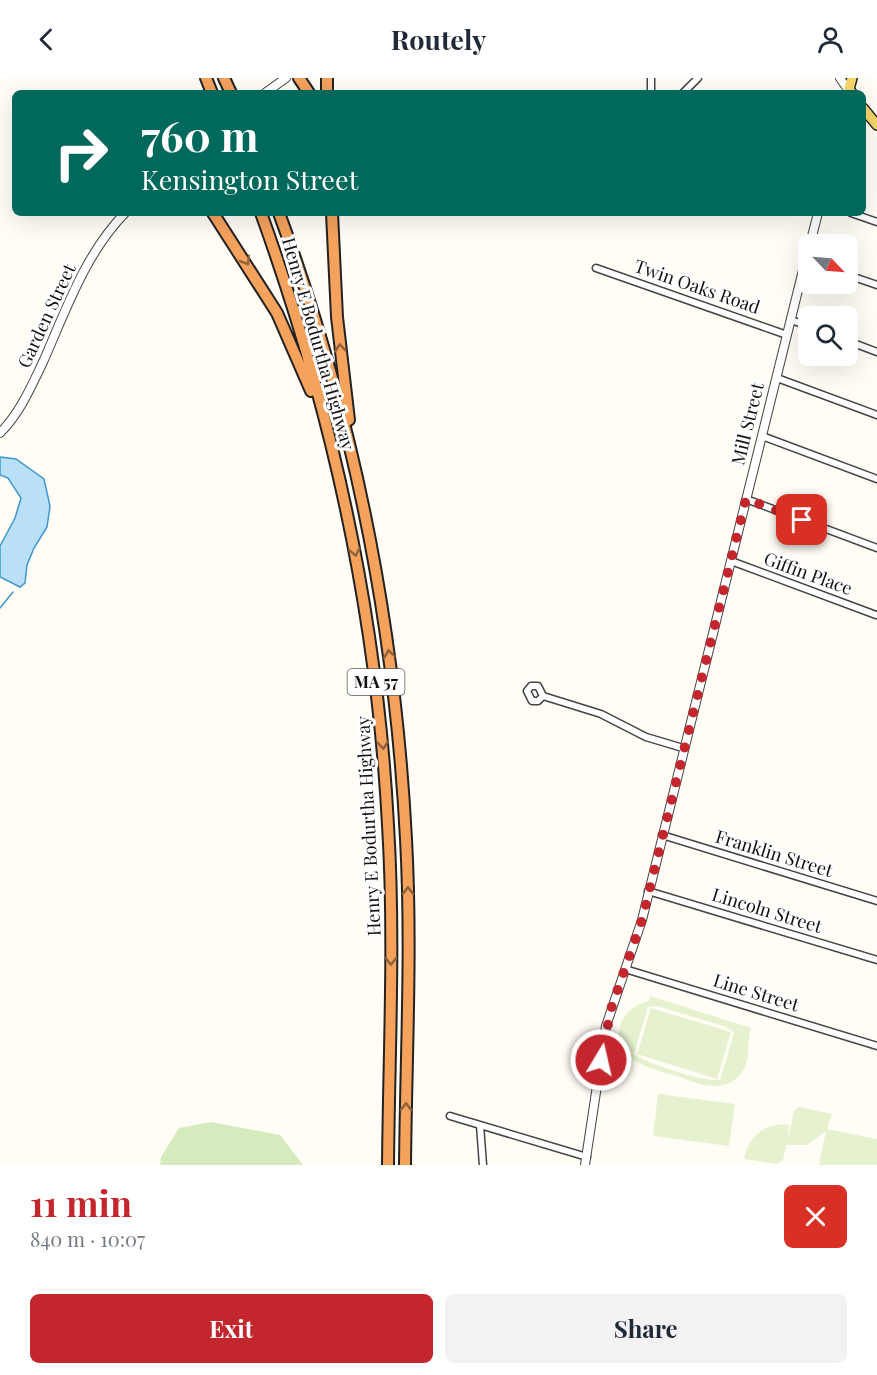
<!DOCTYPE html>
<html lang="en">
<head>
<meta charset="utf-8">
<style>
	:root { --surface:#fff; --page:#f2f2f3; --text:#1f2937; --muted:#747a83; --accent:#c4262e }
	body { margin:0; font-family:"Playfair Display",serif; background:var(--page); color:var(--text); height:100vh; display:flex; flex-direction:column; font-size:22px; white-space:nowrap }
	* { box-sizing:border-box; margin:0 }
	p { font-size:20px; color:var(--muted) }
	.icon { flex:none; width:33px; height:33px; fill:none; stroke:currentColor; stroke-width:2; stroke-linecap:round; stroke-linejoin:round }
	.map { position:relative; height:1087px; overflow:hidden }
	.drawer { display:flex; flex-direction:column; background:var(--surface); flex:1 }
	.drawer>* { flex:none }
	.guide { position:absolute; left:12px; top:12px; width:854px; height:126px; border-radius:9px; box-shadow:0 6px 24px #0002; background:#00695c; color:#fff; overflow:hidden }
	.needle { width:39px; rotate:115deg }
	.buttons { position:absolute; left:798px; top:156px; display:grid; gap:12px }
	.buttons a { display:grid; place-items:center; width:60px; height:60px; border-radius:9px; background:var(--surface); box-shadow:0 6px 24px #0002; font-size:30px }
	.pin { position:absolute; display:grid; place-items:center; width:51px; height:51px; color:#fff; margin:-26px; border-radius:12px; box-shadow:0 3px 9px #0006 }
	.me { position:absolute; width:66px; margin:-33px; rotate:9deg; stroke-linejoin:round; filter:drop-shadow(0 0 4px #0008) }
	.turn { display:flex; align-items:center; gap:21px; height:126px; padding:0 30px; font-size:27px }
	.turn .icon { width:78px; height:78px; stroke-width:2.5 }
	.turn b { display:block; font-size:42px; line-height:51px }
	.round { display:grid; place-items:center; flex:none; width:63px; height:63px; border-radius:9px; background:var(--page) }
	.headline { display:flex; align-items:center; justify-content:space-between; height:102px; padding:0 30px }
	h1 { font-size:36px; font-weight:700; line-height:45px; color:var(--accent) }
	.action { display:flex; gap:12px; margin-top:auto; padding:12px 30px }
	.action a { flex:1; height:69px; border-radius:9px; background:var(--accent); color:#fff; font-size:24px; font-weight:700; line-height:69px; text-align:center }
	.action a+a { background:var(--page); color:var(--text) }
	header { display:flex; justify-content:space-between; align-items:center; height:78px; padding:0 30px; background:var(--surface); font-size:27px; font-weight:700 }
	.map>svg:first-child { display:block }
	.green { fill:#d5ebbd }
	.pitch { fill:#e6f2cf; fill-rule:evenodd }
	.water { fill:#b9e0f7; stroke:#3f96cf; stroke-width:1.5 }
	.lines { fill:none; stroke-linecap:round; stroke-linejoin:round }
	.stream { stroke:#3f96cf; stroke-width:1.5 }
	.minor-casing { stroke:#444; stroke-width:9 }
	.tertiary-casing { stroke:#444; stroke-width:10 }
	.primary-casing { stroke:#222; stroke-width:12 }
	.motorway-casing { stroke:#222; stroke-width:14 }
	.minor { stroke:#fff; stroke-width:6 }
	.tertiary { stroke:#fff; stroke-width:8 }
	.primary { stroke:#f9d66b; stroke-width:9 }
	.motorway { stroke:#f5a25d; stroke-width:10 }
	.oneway { stroke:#8e613b }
	.route { stroke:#c4262e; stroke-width:10; stroke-dasharray:0 18 }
	.labels { text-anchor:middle; stroke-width:6; stroke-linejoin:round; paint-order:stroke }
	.shield { fill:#fff; stroke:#585858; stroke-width:1.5 }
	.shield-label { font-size:16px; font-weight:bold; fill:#111 }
	.street-label { font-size:18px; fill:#111; stroke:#fff }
</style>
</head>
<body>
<header><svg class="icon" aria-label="back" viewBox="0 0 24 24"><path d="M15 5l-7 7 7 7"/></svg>Routely<svg class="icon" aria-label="person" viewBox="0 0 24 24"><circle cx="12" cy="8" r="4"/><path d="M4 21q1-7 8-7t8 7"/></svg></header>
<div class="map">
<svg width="877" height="1087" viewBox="0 0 877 1087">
	<rect width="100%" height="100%" fill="#fffdf5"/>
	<path class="green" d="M211 1044 280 1057 303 1087H160L161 1079 179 1050Z"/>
	<path class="pitch" d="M650 918 751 950C746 965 752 984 740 997 734 1004 725 1008 716 1008 704 1009 691 1003 680 999 654 991 608 983 621 945 626 933 636 926 649 923ZM657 928 726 949 734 955 720 1002C704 1004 647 986 634 976L648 929Z
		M651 930 731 954 717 1001 637 976Z
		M658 1016 735 1026 729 1068 653 1058Z
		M799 1029 832 1036 827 1051 877 1061V1087H819L826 1053 807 1067H786L783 1082 777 1086 744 1081C748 1058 766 1044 789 1047L788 1060 794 1033Z"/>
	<path class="water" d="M0 379 16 381 44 401 50 428 47 449 34 470 27 487 25 505 20 509 0 499V468L15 440 21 420 8 400 0 397Z"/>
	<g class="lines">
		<path class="stream" d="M0 530 13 514"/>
		<defs>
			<path id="minor" d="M651 0V15
				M683 15 698 0
				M851 135 877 144
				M596 190 787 257
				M848 197 877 207
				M791 242 808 248
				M848 263 877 274
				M777 300 877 337
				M762 358 877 401
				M746 421 877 470
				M731 483 876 537
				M543 618 538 623H532L527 613 531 608H538L543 618 601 636 646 659 683 670
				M662 757 877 823
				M648 813 877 882
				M625 891 877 968
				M450 1038 587 1079
				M480 1047 483 1087"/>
			<path id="tertiary" d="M840 0 849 13
				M265 15 286 0
				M810 166 818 135
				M0 355C20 335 31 309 43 284 66 232 85 176 125 135
				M585 1087 606 948 642 842 808 172"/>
			<path id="primary" d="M852 15 849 11 852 0
				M862 29 877 47"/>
			<path id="motorway" d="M206 0 212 15
				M224 0 231 15
				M299 0 309 15
				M327 0V15
				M213 135 277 235 311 313
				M261 135C332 332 377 537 388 747 395 860 389 974 388 1087
				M279 135C353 336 395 548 406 761 412 870 406 979 405 1087
				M332 135 337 239 349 342"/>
		</defs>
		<use href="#minor" class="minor-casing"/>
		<use href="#tertiary" class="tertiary-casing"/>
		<use href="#primary" class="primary-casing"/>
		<use href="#motorway" class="motorway-casing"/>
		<use href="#minor" class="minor"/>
		<use href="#tertiary" class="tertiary"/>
		<use href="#primary" class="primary"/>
		<use href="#motorway" class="motorway"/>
	</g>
	<defs><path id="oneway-chevron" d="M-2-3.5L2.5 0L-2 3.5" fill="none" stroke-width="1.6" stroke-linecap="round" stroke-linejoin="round" transform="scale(1.5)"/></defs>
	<g class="oneway">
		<use href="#oneway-chevron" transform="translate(246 183) rotate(58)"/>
		<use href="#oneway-chevron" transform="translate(340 270) rotate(-96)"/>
		<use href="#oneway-chevron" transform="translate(355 474) rotate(79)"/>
		<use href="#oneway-chevron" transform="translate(389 576) rotate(-98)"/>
		<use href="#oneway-chevron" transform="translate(383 667) rotate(85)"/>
		<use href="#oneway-chevron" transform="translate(408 813) rotate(-91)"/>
		<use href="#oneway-chevron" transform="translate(391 883) rotate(91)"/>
		<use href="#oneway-chevron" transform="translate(406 1029) rotate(-89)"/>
	</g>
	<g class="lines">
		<path class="route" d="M601 982 611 931 642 842 746 421 802 442"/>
	</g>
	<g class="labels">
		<rect class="shield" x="347.5" y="591" width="57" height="26" rx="4.5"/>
		<g class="shield-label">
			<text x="376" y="610">MA 57</text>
		</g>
		<g class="street-label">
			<text transform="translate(697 209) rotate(19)" y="6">Twin Oaks Road</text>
			<text transform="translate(47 238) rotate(-65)" y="6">Garden Street</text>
			<text transform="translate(318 266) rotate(74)" y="6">Henry E Bodurtha Highway</text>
			<text transform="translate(748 346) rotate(-76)" y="6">Mill Street</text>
			<text transform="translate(808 496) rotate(20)" y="6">Giffin Place</text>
			<text transform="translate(369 748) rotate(-93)" y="6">Henry E Bodurtha Highway</text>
			<text transform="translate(774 776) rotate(17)" y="6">Franklin Street</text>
			<text transform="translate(767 833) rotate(17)" y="6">Lincoln Street</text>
			<text transform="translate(756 915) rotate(17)" y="6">Line Street</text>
		</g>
	</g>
</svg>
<div class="buttons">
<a><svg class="needle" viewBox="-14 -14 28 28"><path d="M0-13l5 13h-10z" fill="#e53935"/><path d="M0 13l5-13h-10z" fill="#747a83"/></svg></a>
<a><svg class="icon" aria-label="search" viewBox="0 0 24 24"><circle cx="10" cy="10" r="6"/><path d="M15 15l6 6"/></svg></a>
</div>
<div class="pin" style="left:802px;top:442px;background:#d93025"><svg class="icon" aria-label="arrive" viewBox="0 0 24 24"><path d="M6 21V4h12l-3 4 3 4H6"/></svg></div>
<svg class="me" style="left:601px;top:982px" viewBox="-20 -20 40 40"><circle r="17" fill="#c4262e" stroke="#fff" stroke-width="3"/><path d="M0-11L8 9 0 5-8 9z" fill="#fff"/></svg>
<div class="guide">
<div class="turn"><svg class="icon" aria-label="right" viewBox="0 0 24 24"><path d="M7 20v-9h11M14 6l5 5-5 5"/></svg><div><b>760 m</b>Kensington Street</div></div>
</div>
</div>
<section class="drawer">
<div class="headline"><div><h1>11 min</h1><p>840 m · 10:07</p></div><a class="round" style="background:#d93025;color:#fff"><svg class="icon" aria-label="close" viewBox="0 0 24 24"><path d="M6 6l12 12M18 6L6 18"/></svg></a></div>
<div class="action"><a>Exit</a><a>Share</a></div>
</section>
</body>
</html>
